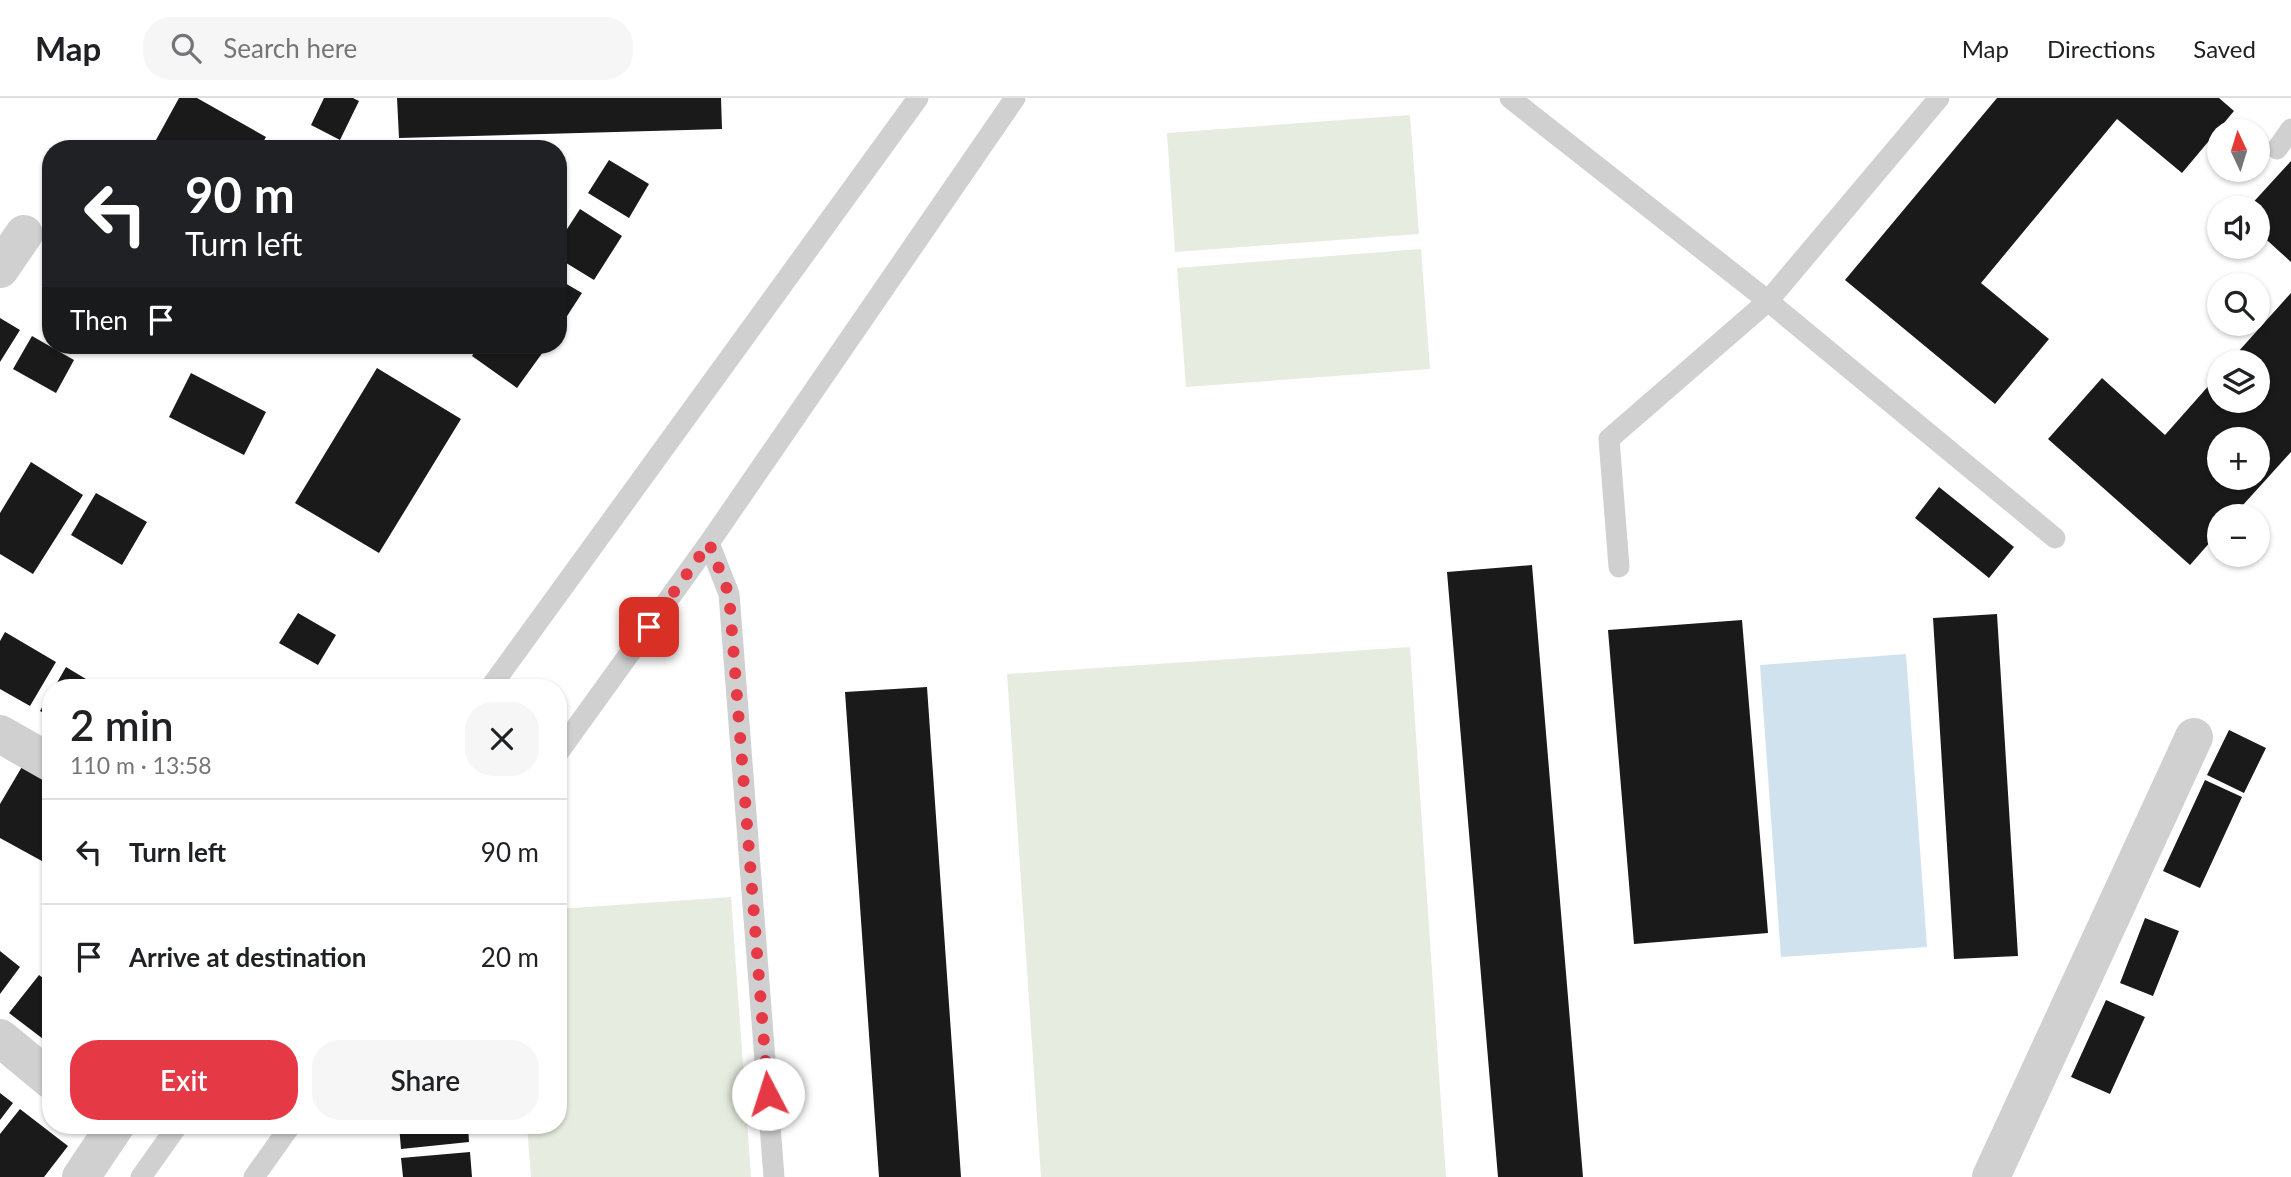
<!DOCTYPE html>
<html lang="en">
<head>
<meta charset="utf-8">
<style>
	:root { --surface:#fff; --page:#f6f6f6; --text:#202124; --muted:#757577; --line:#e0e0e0; --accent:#e63946 }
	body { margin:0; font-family:Lato,sans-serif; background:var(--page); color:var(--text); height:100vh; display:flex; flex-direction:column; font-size:26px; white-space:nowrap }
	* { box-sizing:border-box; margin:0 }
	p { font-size:23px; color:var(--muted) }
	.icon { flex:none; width:38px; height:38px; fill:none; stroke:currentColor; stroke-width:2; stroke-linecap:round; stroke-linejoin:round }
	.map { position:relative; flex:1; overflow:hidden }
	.side { position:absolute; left:42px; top:581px; width:525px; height:455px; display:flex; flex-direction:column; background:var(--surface); border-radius:28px; box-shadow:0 2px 5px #0004 }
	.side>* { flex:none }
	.banner { position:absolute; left:42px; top:42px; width:525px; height:214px; border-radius:28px; box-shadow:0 2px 5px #0004; background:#202124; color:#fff; overflow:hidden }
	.needle { width:46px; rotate:356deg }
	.tools { position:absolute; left:2207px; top:21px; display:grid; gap:14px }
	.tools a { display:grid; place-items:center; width:63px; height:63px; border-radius:50%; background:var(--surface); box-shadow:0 2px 5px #0004; font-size:35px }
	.pin { position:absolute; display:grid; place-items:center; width:60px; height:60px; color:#fff; margin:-30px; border-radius:14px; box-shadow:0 4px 10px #0006 }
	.me { position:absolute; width:77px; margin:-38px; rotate:355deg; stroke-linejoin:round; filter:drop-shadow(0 0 5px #0008) }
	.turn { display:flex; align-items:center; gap:24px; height:147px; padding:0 28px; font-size:32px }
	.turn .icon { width:91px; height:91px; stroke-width:2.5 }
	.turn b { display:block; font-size:49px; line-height:60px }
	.then { display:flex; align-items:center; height:66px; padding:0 28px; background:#0003; gap:14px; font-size:26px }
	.round { display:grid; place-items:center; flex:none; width:74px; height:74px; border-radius:28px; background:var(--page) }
	.headline { display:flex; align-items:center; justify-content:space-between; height:119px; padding:0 28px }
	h1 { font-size:42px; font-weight:600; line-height:52px }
	.action { display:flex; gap:14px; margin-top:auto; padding:14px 28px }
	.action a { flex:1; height:80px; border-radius:28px; background:var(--accent); color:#fff; font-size:28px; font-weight:600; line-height:80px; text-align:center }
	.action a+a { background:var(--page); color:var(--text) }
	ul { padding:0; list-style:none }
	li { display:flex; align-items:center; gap:21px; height:105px; padding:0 28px; border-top:2px solid var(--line) }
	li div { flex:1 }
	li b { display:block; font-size:26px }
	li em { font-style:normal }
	header { display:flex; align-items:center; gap:42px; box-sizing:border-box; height:98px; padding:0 35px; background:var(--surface); border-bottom:2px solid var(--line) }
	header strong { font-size:33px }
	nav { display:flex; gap:38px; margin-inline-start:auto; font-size:24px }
	.search { width:490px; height:63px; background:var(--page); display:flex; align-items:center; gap:18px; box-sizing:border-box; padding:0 24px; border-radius:28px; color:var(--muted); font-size:26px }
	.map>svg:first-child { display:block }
	.green { fill:#e6ecdf }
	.water { fill:#cfe2ee }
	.building { fill:#1a1a1a; fill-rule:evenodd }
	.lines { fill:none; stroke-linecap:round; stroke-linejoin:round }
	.lane { stroke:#d0d0d0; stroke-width:21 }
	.street { stroke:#d0d0d0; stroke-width:38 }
	.route { stroke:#e63946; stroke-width:12; stroke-dasharray:0 21.6 }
</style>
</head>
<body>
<header>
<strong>Map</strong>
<div class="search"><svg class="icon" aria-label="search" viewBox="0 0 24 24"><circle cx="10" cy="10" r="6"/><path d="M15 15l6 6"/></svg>Search here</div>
<nav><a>Map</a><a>Directions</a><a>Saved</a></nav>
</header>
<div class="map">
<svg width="2291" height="1079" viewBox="0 0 2291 1079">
	<rect width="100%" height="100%" fill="#fff"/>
	<path class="green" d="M1410 17 1419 136 1175 154 1167 35Z
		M1421 151 1430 271 1186 289 1177 170Z
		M1410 549 1446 1079H1041L1007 576Z
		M731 799 751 1079H531L527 1027H558V811Z"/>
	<path class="water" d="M1906 556 1927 849 1781 859 1760 567Z"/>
	<path class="building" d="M179 0H197L266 39 259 51H151Z
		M324 0H353L359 3 340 42 311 27Z
		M397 0H721L722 31 399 40Z
		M1997 0H2219L2234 13 2182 75 2117 21 1981 185 2049 241 1995 306 1845 182Z
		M609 62 649 86 629 120 588 95Z
		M2291 63V164L2258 134V110H2248Z
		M580 111 622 138 594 182 558 160V145Z
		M558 181 582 195 558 232Z
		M2291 195V354L2233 418H2219V434L2190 467 2048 341 2102 280 2165 337 2219 276V303H2258V264H2229ZM2219 341H2258V380H2219Z
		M0 220 20 232 0 264Z
		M32 238 74 262 56 295 13 271Z
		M479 247H534L543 254 517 290 472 258Z
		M377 270 461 321 379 455 295 405Z
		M191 275 266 314 244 357 169 319Z
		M31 364 83 397 33 476 0 456V415Z
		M1939 389 2014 449 1989 480 1915 420Z
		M96 395 147 424 122 467 71 437Z
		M1532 467 1583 1079H1498L1447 474Z
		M298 515 336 537 318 567 279 545Z
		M1997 516 2018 858 1954 861 1933 520Z
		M1742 522 1768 835 1634 846 1608 532Z
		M5 534 56 564 30 608 0 591V543Z
		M66 569 101 590H54Z
		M927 589 961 1079H879L845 594Z
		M51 594V619L40 613Z
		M2229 632 2266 650 2244 695 2207 677Z
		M23 667 51 683V768L0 740V706Z
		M2205 682 2242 699 2200 790 2163 773Z
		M2145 820 2179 833 2153 898 2120 885Z
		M0 853 20 869 0 896Z
		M39 877 51 886V947L9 915Z
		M2106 902 2145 919 2110 996 2071 979Z
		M0 995 13 1005 0 1022Z
		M20 1011 68 1048 44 1079H0V1036Z
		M399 1027H468L469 1044 401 1051Z
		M470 1054 472 1079H403L401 1060Z"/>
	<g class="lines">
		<path class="lane" d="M1510 0 1768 203 2055 440
			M2277 51 2291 31
			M1619 469 1609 341 1768 203 1939 0
			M490 590 918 0
			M558 655 709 445
			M141 1079 178 1027
			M254 1079 291 1027
			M774 1079 729 496 709 445 1015 0"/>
		<path class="street" d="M0 171 24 136
			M0 636 51 665
			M0 940 51 982
			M81 1079 116 1027
			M1991 1079 2194 639"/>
	</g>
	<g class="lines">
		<path class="route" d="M649 529 709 445 729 496 768 996"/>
	</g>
</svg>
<div class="tools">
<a><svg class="needle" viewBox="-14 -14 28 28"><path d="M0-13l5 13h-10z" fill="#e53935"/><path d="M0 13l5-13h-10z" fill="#757577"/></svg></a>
<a><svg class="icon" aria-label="sound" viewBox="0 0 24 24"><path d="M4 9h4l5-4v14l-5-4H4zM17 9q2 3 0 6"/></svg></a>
<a><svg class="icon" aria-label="search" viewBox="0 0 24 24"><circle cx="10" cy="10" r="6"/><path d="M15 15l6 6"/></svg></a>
<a><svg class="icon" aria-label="layers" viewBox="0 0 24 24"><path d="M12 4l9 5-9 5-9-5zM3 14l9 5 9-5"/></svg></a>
<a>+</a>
<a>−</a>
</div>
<div class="pin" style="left:649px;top:529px;background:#d93025"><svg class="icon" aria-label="arrive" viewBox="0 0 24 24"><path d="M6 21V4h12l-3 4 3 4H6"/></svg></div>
<svg class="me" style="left:768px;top:996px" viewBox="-20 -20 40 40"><circle r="19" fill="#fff"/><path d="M0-13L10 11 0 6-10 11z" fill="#e63946"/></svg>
<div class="banner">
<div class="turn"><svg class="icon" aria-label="left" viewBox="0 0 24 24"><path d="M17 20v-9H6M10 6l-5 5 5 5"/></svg><div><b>90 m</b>Turn left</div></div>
<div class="then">Then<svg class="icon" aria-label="arrive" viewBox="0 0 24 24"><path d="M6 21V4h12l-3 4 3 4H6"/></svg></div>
</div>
<section class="side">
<div class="headline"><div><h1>2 min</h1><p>110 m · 13:58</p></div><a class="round"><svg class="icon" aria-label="close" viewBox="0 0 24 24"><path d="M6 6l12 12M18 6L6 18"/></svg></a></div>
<ul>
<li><svg class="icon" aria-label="left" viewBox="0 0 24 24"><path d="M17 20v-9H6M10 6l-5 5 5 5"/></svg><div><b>Turn left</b></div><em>90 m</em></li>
<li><svg class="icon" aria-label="arrive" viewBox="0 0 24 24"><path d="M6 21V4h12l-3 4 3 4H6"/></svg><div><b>Arrive at destination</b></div><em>20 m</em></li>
</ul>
<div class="action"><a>Exit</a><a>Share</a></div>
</section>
</div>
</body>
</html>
